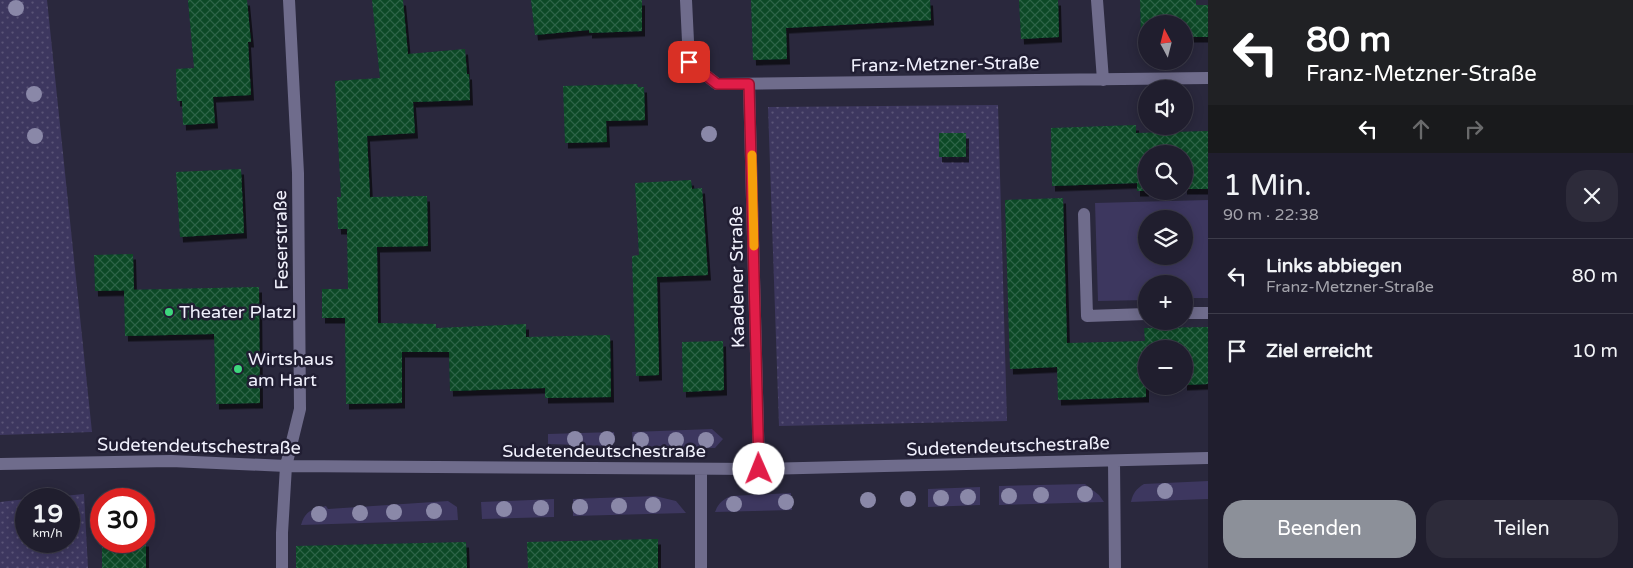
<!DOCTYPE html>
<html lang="de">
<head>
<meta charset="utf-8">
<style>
	:root { --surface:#201e2e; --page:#2d2b3a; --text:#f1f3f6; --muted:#a2a2aa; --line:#3d3c4a; --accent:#8c9099 }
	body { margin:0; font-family:"Varela Round",sans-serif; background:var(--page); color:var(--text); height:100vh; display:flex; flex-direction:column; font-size:19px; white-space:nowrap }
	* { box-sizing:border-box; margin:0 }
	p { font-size:16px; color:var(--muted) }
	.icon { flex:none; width:28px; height:28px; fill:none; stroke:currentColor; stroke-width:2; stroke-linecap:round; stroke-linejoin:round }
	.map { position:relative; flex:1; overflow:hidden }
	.drawer { display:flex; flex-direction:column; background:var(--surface); width:425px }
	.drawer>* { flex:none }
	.banner { background:#202124; color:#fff; overflow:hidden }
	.needle { width:32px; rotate:353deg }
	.buttons { position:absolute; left:1138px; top:15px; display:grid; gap:10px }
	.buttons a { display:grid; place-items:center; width:55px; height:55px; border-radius:50%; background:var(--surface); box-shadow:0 2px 12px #0003,0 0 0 1px var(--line); font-size:25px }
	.speed { position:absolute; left:15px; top:488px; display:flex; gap:10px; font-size:25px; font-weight:700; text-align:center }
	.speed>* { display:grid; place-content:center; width:65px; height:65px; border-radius:50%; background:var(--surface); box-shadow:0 2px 12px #0003,0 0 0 1px var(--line); line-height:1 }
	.speed small { font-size:12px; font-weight:400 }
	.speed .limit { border:8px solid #d22; background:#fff; color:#111 }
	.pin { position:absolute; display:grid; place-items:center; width:42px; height:42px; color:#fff; margin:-21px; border-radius:10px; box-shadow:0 2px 8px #0006 }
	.me { position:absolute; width:55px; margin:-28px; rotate:359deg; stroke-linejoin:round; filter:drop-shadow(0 0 4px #0008) }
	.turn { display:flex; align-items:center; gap:18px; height:105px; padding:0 15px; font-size:22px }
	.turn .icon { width:65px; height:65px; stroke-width:2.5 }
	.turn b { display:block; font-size:35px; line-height:42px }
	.lanes { display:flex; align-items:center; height:48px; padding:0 15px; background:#0003; justify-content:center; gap:25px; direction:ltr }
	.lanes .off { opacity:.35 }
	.round { display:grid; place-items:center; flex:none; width:52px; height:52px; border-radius:20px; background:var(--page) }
	.summary { display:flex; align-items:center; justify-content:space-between; height:85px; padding:0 15px }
	h1 { font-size:30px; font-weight:600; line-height:38px }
	.action { display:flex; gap:10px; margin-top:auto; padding:10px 15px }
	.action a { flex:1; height:58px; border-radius:20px; background:var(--accent); color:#fff; font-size:20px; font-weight:600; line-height:58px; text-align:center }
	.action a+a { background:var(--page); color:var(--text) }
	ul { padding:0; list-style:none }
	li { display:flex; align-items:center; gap:15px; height:75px; padding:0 15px; border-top:1px solid var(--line) }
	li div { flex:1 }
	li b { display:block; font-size:19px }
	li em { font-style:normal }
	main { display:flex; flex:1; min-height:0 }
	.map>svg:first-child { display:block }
	.green { fill:#3d375f; fill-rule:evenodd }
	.park { fill:url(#park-dots) }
	.building { fill:url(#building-cross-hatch); filter:url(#shadow) }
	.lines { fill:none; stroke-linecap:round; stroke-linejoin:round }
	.minor { stroke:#6f6c8c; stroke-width:12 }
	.tree { fill:#8a88a8 }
	.route-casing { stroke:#92132f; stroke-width:12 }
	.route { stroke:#e11d48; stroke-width:9 }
	.slow { stroke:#f59e0b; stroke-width:9 }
	.poi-dot { fill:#3ed77d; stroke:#211e33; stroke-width:2 }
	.labels { text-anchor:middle; stroke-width:5; stroke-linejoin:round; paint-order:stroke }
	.street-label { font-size:18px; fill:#f1f1fd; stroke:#211e33 }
	.poi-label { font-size:18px; fill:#f1f1fd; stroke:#211e33; text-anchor:start }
</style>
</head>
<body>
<main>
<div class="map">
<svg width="1208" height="568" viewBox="0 0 1208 568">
	<defs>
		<pattern id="park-dots" width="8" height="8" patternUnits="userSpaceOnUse" patternTransform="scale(1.25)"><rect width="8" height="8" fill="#3d375f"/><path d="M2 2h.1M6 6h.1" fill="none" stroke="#5a5477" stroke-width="1.8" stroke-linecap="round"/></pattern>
		<pattern id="building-cross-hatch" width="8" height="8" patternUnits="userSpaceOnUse" patternTransform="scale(1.25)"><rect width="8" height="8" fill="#094825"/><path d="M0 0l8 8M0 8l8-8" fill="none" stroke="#2d6346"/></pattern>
		<filter id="shadow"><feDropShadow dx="3" dy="5.5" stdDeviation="0" flood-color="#0009"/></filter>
	</defs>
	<rect width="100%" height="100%" fill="#2a283d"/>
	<path class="green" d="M1208 200V298H1184V284H1146V300L1098 301 1095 203ZM1146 219H1184V256H1146Z
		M712 429 723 439 715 448 633 446 632 432Z
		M614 432 615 442 609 446 548 444V434Z
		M1208 481V499L1131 502C1133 493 1136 489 1144 484Z
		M1085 484 1099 495 1104 502 999 505V486Z
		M980 487V505L928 507V489Z
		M791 493 792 510 715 512C718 504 722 500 731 496Z
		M655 496 676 501 686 513 573 516V499Z
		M554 499V517L482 519 481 502Z
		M448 501 457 507 458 520 301 525C305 511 312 509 326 506L328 509Z"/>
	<path class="park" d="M0 0H47L92 432 0 435Z
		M998 105 1007 421 779 426 768 107Z
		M84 494 88 568H0V502L26 499V541H69V499H33Z"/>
	<path class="building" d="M188 0H247L251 42H248L251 95 213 97 215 123 183 125 182 101H177L176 69 194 68Z
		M372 0H403L408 54 465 49 467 74H469L470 100 413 102 415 133 367 136 370 197 427 196 428 246 377 247 378 323 436 324V328L526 324V337L610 335 611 397 545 398V388L450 391 449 352H402V403L346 404 345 318H322V289H348L347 229H338L337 197H341L335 81 380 78Z
		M531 0H642V31L589 33V30L535 35Z
		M751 0H930L931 20 786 28 787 59 753 60Z
		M1019 0H1058L1059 37 1021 39Z
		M1140 0H1196V5H1208V37H1184V24H1146V38H1141Z
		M637 84 638 87H644L645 120 606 121 607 142 565 143 563 86Z
		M1136 125V133L1208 131V189H1184V154H1146V191H1137V183L1052 186 1051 128Z
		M939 133H966V157H939Z
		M241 169 244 233 180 237 176 172Z
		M691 180 692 189 702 188 708 275 657 277 659 375 636 376 632 256 639 255 635 183Z
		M1063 198 1067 343 1145 341 1144 328 1208 327V384L1184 385V349H1146V397L1058 400 1057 367 1010 369 1005 200Z
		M133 254 134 290 95 291 94 255Z
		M259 287 260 403 216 404 214 334 125 336 124 290Z
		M723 341 724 390 683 392 682 342Z
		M658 539V568H528L527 542Z
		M102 541H146V568H102Z
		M466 542 467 568H296V546Z"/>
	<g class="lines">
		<path class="minor" d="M686 0 689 62 717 84 1208 78
			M1097 0 1103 80
			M749 84 759 469
			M1084 214 1087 316 1146 314
			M1184 313H1208
			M1114 461 1115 568
			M0 464 171 461 286 466 759 469 1208 458
			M282 568V533L286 466 300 409 298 173 289 0
			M701 568V470"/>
	</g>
	<g class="tree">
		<circle cx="16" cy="8" r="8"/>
		<circle cx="34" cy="94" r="8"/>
		<circle cx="709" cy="134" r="8"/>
		<circle cx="35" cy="136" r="8"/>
		<circle cx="575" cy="439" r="8"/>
		<circle cx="607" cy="439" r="8"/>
		<circle cx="641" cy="440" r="8"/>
		<circle cx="676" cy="440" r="8"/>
		<circle cx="706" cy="440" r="8"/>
		<circle cx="1165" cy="491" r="8"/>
		<circle cx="1085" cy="494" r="8"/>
		<circle cx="1041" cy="495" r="8"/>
		<circle cx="1009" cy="496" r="8"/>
		<circle cx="968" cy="497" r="8"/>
		<circle cx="941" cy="498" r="8"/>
		<circle cx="908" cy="499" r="8"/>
		<circle cx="868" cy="500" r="8"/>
		<circle cx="786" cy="502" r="8"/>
		<circle cx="734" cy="504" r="8"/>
		<circle cx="653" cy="505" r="8"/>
		<circle cx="619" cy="506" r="8"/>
		<circle cx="580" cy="507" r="8"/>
		<circle cx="541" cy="508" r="8"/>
		<circle cx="504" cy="509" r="8"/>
		<circle cx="434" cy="511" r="8"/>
		<circle cx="394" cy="512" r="8"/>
		<circle cx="360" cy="513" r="8"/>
		<circle cx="319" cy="514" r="8"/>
	</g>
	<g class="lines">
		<defs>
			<path id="route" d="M689 62 717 84H749L759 469"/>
		</defs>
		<use href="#route" class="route-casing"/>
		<use href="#route" class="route"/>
		<path class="slow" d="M752 155 754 246"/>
	</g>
	<g class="poi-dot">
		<circle cx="169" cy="312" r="5"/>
		<circle cx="238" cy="369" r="5"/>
	</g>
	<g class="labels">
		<g class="street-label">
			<text transform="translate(945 64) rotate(-1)" y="6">Franz-Metzner-Straße</text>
			<text transform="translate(281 240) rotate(-91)" y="6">Feserstraße</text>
			<text transform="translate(737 277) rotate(-91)" y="6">Kaadener Straße</text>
			<text transform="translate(199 446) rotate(1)" y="6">Sudetendeutschestraße</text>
			<text transform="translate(1008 446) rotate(-2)" y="6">Sudetendeutschestraße</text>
			<text x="604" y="457">Sudetendeutschestraße</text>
		</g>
		<g class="poi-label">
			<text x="179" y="318">Theater Platzl</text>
			<text x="248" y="365">Wirtshaus<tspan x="248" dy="21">am Hart</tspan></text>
		</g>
	</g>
</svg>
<div class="buttons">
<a><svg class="needle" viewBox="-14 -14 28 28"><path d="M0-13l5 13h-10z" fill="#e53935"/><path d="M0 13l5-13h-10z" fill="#a2a2aa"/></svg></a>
<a><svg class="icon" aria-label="sound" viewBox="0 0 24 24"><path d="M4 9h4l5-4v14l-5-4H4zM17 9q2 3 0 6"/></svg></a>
<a><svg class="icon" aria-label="search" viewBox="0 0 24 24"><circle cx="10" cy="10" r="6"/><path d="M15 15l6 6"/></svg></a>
<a><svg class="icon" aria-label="layers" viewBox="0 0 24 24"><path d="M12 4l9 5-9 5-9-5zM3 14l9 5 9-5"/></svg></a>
<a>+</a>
<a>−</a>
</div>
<div class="speed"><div>19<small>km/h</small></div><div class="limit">30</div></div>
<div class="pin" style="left:689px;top:62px;background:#d93025"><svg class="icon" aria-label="arrive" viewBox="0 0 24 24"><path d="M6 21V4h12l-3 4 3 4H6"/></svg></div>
<svg class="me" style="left:759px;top:469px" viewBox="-20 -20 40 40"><circle r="19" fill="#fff"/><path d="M0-13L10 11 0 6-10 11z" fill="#e11d48"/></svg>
</div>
<section class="drawer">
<div class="banner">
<div class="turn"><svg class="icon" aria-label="left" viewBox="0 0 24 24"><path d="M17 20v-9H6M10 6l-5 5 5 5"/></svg><div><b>80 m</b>Franz-Metzner-Straße</div></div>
<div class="lanes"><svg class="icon" aria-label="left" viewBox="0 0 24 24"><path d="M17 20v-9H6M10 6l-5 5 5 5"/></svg><svg class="icon off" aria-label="ahead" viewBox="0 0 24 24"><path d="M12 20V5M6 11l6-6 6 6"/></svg><svg class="icon off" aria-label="right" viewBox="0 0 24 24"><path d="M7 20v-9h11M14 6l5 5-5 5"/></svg></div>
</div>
<div class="summary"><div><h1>1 Min.</h1><p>90 m · 22:38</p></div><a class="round"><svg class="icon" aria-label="close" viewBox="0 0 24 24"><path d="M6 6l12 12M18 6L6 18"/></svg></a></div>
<ul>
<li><svg class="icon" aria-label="left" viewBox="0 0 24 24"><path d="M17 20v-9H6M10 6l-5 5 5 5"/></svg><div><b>Links abbiegen</b><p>Franz-Metzner-Straße</p></div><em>80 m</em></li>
<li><svg class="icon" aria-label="arrive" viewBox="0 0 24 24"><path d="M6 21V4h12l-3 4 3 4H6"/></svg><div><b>Ziel erreicht</b></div><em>10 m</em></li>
</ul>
<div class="action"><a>Beenden</a><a>Teilen</a></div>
</section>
</main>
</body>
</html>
